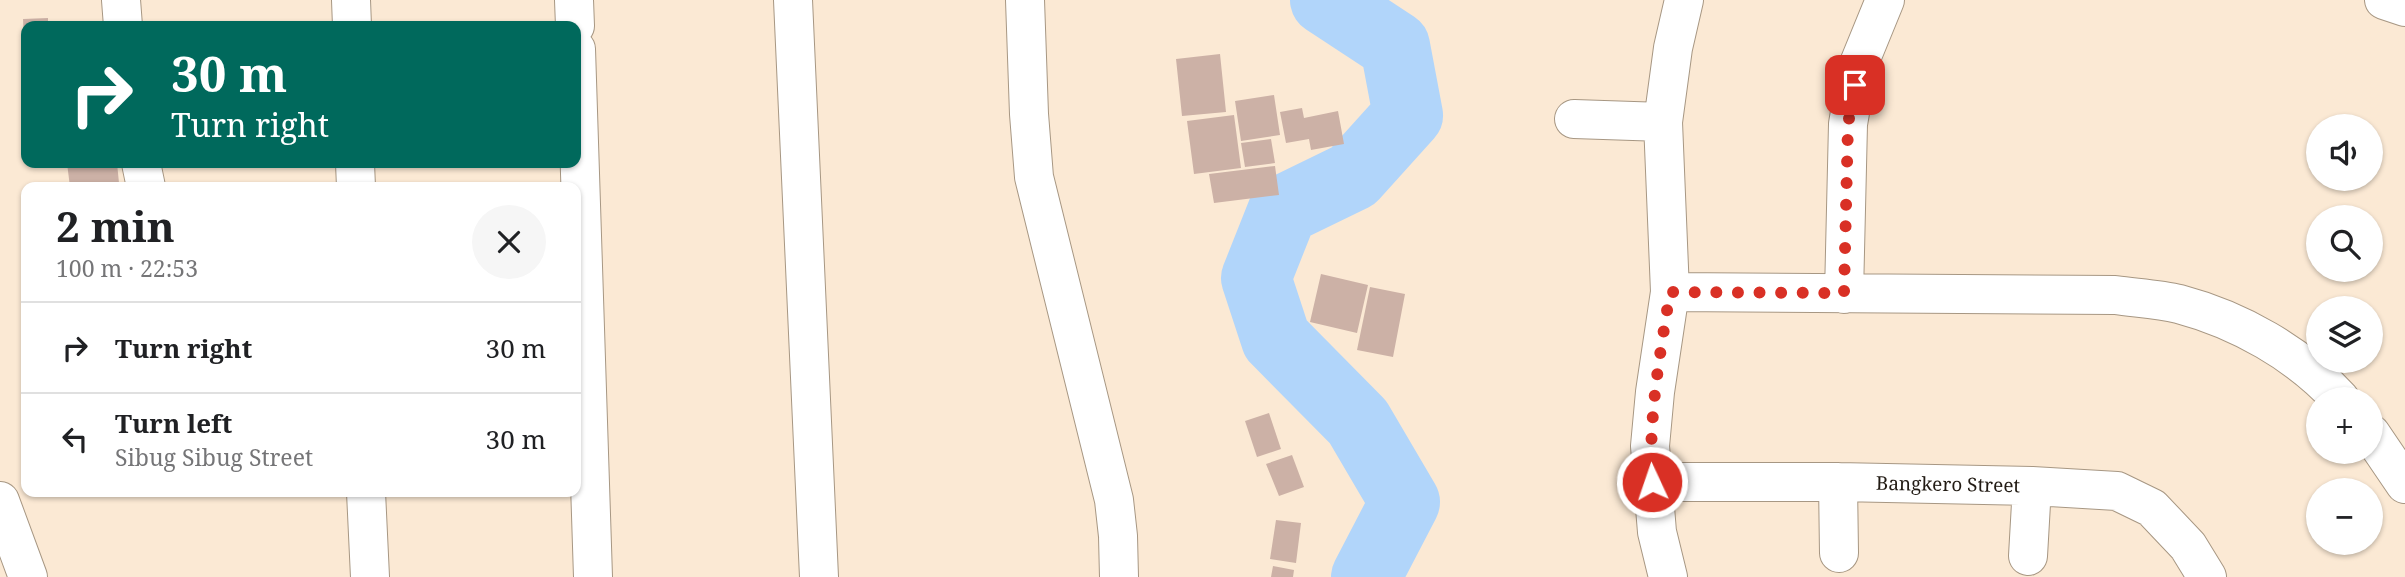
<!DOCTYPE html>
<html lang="en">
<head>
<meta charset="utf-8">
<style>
	:root { --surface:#fff; --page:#f6f6f6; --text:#202124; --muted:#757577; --line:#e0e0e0 }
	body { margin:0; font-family:"Noto Serif",serif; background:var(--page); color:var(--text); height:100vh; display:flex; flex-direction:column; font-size:26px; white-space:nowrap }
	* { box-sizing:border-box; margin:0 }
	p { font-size:23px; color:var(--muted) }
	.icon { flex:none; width:38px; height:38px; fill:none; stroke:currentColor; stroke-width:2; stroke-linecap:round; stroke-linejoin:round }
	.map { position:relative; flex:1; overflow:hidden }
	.side { position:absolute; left:21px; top:182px; width:560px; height:315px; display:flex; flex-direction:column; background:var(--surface); border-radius:14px; box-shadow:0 2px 5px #0004 }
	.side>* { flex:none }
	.top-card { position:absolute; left:21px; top:21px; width:560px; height:147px; border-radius:14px; box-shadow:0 2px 5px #0004; background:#00695c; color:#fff; overflow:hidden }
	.fabs { position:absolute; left:2306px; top:114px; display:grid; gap:14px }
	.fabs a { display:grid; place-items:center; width:77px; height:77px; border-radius:50%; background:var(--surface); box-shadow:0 2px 5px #0004; font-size:35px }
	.pin { position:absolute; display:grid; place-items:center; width:60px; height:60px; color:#fff; margin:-30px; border-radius:14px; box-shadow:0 4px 10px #0006 }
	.me { position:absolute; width:77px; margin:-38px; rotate:357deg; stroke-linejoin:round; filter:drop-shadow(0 0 5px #0008) }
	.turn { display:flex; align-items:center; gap:24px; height:147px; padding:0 35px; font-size:32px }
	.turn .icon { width:91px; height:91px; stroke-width:2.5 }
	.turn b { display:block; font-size:49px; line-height:60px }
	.round { display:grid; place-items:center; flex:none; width:74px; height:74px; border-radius:37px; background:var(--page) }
	.headline { display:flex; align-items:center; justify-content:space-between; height:119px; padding:0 35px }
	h1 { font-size:42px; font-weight:700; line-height:52px }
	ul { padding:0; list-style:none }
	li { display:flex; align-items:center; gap:21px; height:91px; padding:0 35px; border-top:2px solid var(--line) }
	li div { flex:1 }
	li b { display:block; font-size:26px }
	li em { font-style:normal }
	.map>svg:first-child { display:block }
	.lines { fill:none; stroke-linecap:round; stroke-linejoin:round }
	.river { stroke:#b1d5fa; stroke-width:70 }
	.building { fill:#ccb1a6 }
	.minor-casing { stroke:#a79783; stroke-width:40 }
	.minor { stroke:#fff; stroke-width:38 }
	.route { stroke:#d93025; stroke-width:12; stroke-dasharray:0 21.6 }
	.labels { text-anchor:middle; stroke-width:5; stroke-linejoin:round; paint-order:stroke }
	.street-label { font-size:19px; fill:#221b14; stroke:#fff }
</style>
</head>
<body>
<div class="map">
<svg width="2405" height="577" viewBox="0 0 2405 577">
	<rect width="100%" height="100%" fill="#fbe9d4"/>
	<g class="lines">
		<path class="river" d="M1325 0 1395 46 1408 115 1353 176 1283 210 1256 278 1276 339 1358 422 1405 502 1366 577"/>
	</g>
	<path class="building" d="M48 18V26H26V40H24L23 19Z
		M112 21V26H51V24Z
		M1220 54 1226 112 1182 116 1176 59Z
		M1274 95 1280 135 1241 141 1235 101Z
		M1302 108 1304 118 1338 111 1344 144 1311 150 1309 139 1286 143 1280 112Z
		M1234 115 1241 168 1194 174 1187 121Z
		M1271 139 1275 163 1245 167 1241 143Z
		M67 163H117L119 183 70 187Z
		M1275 166 1279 195 1214 203 1209 174Z
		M1321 274 1368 285 1357 333 1310 322Z
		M1370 287 1405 294 1393 357 1357 350Z
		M1269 413 1281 449 1257 457 1245 421Z
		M1292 455 1304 487 1279 496 1266 464Z
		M1276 520 1301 523 1296 563 1270 559Z
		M1273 566 1294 570 1293 577H1271Z"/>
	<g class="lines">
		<defs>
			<path id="minor" d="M121 0 123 26
				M351 0 352 26
				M574 0 575 26
				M793 0 819 577
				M1025 0 1029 114 1034 177 1114 500 1118 536 1119 577
				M2384 0 2405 7
				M576 49 593 577
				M1574 119 1663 122
				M141 163 146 187
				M355 163 356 187
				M1670 292 2115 295C2136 298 2159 299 2179 304 2239 320 2298 353 2340 399
				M1844 294 1848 124 1858 66 1885 0
				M2371 434 2405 484
				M1652 482H1838L2032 486 2117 491 2152 508 2188 546 2207 577
				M1838 482 1839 553
				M366 492 370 577
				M0 501 28 577
				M2028 556 2032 486
				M1668 577 1657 532 1650 446 1655 392 1670 292 1663 122 1673 48 1684 0"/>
		</defs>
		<use href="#minor" class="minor-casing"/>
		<use href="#minor" class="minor"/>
	</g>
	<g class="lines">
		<path class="route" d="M1652 482C1648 418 1660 355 1670 292L1844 293 1848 124 1855 85"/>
	</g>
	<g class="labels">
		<g class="street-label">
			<text transform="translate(1948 484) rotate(1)" y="7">Bangkero Street</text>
		</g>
	</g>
</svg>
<div class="fabs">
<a><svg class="icon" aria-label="sound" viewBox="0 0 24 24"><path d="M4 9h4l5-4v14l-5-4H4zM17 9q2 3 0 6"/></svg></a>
<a><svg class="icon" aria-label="search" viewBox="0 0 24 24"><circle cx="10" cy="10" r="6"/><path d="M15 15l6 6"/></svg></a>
<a><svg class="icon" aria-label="layers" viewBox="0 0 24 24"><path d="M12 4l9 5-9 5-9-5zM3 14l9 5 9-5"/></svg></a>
<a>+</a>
<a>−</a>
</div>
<div class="pin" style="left:1855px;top:85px;background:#d93025"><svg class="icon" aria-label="arrive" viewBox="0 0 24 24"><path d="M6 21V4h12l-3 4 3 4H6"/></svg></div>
<svg class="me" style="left:1652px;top:482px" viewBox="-20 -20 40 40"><circle r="17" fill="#d93025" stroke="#fff" stroke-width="3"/><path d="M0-11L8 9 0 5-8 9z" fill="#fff"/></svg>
<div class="top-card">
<div class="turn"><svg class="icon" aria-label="right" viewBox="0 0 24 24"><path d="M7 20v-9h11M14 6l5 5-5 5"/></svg><div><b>30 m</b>Turn right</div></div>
</div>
<section class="side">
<div class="headline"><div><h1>2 min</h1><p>100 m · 22:53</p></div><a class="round"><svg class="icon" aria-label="close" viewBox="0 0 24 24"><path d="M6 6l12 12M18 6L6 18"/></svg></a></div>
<ul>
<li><svg class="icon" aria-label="right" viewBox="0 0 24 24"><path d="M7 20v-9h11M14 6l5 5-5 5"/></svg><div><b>Turn right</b></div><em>30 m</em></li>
<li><svg class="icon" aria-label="left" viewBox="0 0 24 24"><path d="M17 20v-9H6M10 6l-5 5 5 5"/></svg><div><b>Turn left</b><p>Sibug Sibug Street</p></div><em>30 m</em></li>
</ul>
</section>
</div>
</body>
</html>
